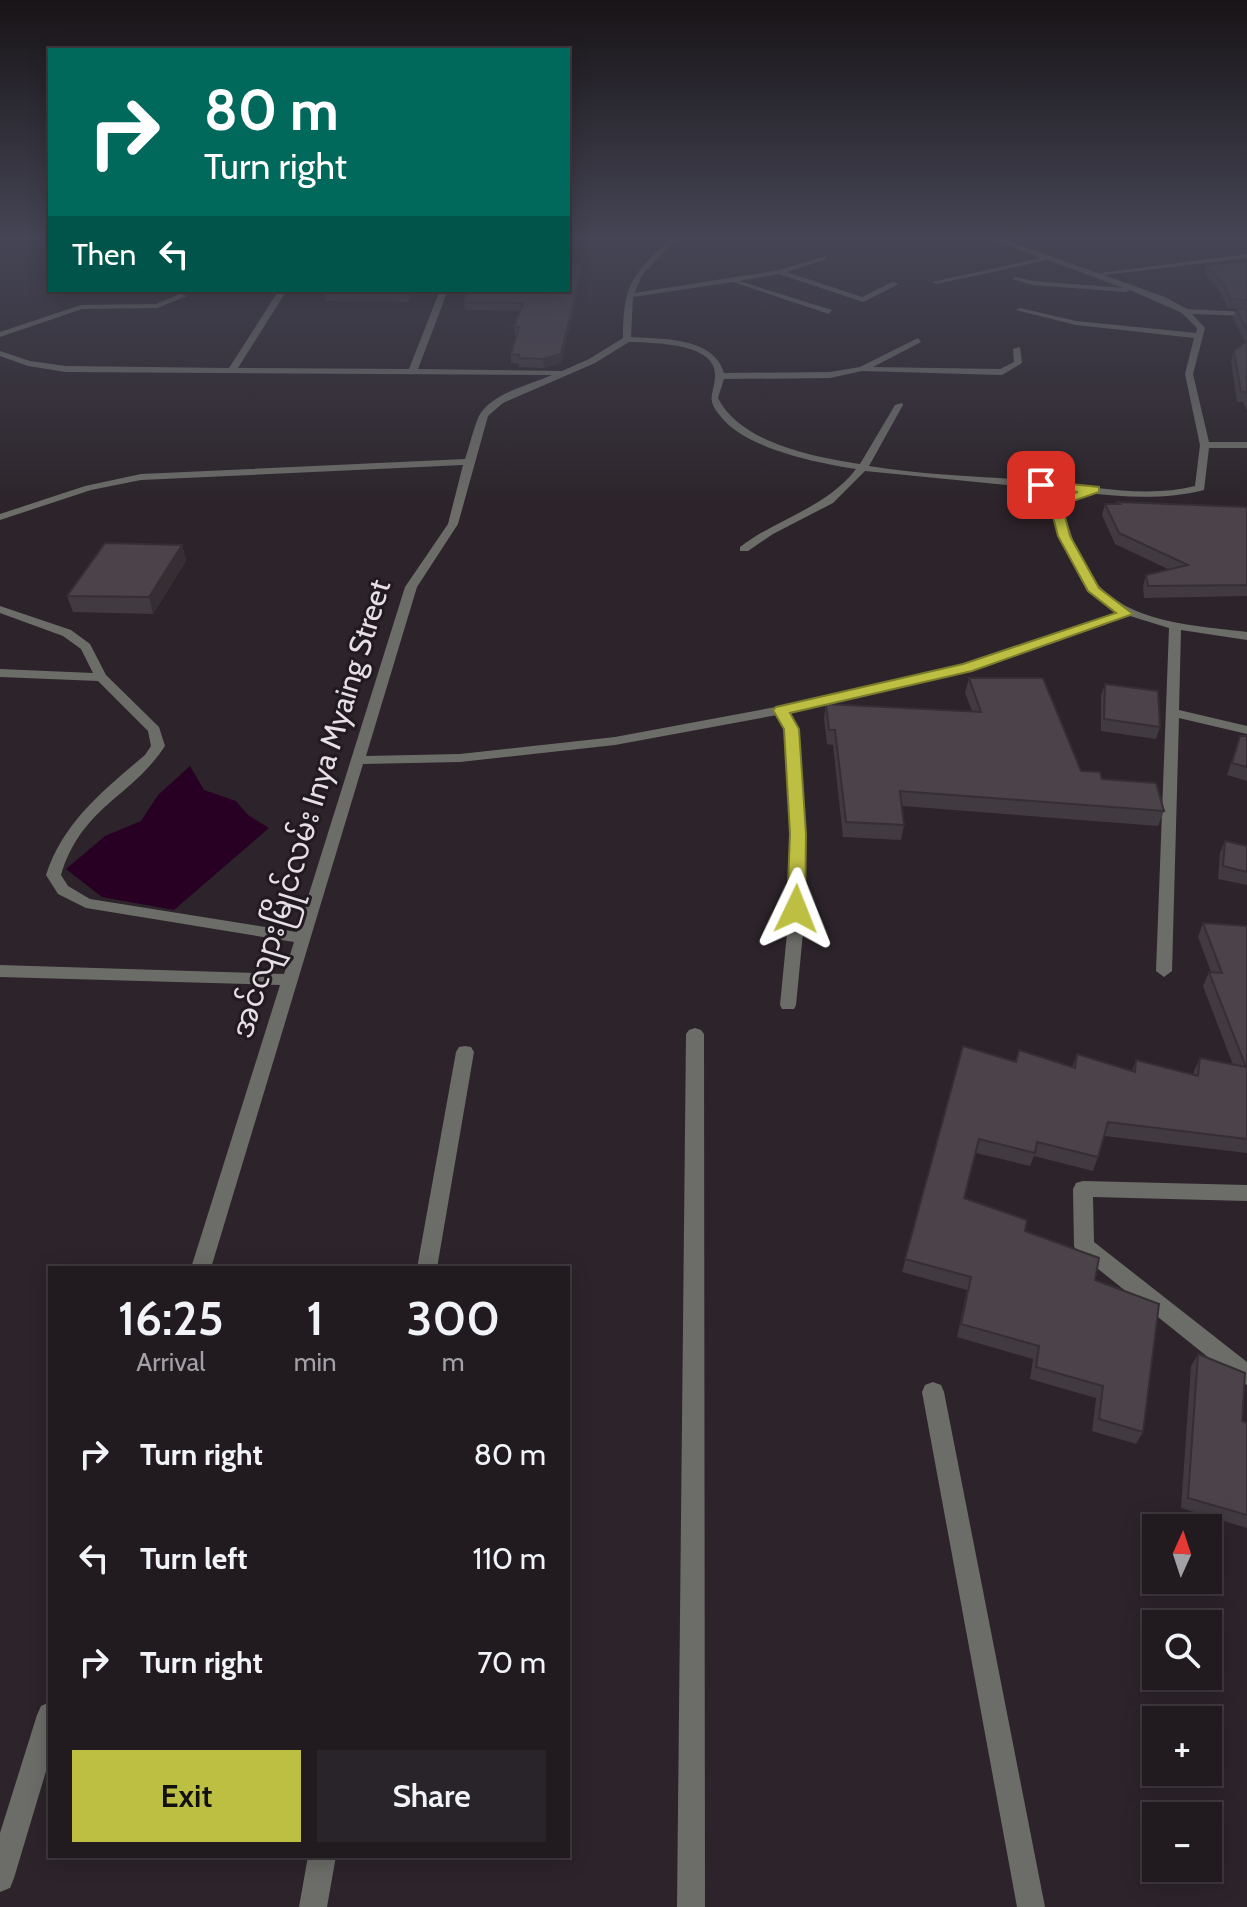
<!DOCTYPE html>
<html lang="en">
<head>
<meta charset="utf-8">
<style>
	:root { --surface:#211b20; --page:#292429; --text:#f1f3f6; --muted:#a2a1a5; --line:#3e393e; --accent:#bdbf43 }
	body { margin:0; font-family:Cabin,"Noto Sans Myanmar",sans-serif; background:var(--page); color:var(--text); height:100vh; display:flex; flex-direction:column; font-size:30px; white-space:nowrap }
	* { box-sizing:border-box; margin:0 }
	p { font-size:26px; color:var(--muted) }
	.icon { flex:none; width:44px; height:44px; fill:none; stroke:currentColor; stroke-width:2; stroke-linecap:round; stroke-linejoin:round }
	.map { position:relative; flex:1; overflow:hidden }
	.panel { position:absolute; left:48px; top:1266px; width:522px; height:592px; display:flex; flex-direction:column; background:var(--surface); border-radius:0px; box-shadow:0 4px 20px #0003,0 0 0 2px var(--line) }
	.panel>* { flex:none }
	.top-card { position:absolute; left:48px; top:48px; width:522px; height:244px; border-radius:0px; box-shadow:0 4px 20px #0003,0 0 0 2px var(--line); background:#00695c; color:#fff; overflow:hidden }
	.needle { width:52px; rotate:3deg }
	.buttons { position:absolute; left:1142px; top:1514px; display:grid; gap:16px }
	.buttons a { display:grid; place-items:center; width:80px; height:80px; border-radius:0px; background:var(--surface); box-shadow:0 4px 20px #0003,0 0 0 2px var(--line); font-size:40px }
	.pin { position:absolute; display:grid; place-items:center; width:68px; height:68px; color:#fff; margin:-34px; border-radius:16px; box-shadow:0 4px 12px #0006 }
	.me { position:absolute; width:88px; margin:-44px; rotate:2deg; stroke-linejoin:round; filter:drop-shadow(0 0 6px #0008) }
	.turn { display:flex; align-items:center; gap:28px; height:168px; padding:0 24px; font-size:36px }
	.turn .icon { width:104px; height:104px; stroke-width:2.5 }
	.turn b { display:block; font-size:56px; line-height:68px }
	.then { display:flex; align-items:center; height:76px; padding:0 24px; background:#0003; gap:16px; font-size:30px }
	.eta { display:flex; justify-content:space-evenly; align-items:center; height:136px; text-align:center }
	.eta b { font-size:48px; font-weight:600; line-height:56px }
	.action { display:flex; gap:16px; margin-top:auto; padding:16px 24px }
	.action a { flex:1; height:92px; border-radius:0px; background:var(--accent); color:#111; font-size:32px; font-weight:600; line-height:92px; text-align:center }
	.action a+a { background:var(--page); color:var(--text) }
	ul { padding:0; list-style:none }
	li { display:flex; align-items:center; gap:24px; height:104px; padding:0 24px }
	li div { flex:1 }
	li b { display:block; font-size:30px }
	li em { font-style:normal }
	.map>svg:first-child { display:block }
	.water { fill:#280023 }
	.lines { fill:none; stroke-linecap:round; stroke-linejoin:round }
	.minor { fill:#6c6d68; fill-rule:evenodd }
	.wall { fill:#413a40 }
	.shaded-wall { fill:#352f34 }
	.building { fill:#4c434a; stroke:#352f34; stroke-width:2 }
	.route { fill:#bdbf43; stroke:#7b7c2c; stroke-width:2 }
	.labels { text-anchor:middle; stroke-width:6; stroke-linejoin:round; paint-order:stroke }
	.street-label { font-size:30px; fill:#e6e0e5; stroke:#221a21 }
</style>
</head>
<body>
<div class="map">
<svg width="1247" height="1907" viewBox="0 0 1247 1907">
	<rect width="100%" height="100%" fill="#2c242a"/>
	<path class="water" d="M190 766 204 790 236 801 248 815 269 828 174 910 102 897 66 869 105 836 141 821 158 795Z"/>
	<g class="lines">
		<path class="minor" d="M669 240H676L643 274 634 293 779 270 825 256 827 259 787 272 862 297 892 282 899 284 863 302 779 274 739 281 832 310 829 314 733 282 633 297 631 337C662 339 714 337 724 373L830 372 860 367 918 338 921 342 873 367 1000 369 1014 362 1013 349 1020 347 1022 363 1002 375 862 371 830 378 724 379 718 398C740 443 815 457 860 464L895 405 902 403 903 405 869 466C928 476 988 476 1048 482 1095 487 1148 498 1195 486L1200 445 1185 374 1194 338 1076 325 1016 310 1020 308 1076 321 1196 333 1197 328 1182 313 1130 290 1126 292 1033 285 1012 279 1016 277 1033 281 1123 288 1048 260 936 284 932 282 1040 258 995 240H1005L1165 297 1187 309 1247 312V316L1192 314 1205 328 1193 374 1209 442H1247V448H1209L1204 490C1145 505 1083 491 1024 486L1061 507C1071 529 1075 554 1090 575 1125 624 1193 625 1247 632V640L1181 630 1179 710 1247 726V734L1179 718 1172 971 1164 977 1156 971 1169 628 1130 616 971 671 789 712 799 729 805 834 803 933 796 1005 794 1009H782L780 1005 787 933 791 834 785 729 777 715 615 745 460 762 363 764 211 1268H191L280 985 0 977V965L284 974 294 942 86 908 58 894 46 875C63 822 104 790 145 755L151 746 148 731 98 681 0 677V669L93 673 81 649 63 636 0 613V606L71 630 90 644 106 675 159 727 165 746C131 798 82 806 61 875L68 886 90 899 297 932 405 587 448 524 463 465 141 480 91 490 0 520V514L85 486 141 474 465 459C470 445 473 429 479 416 491 393 530 385 552 375L66 372 28 366 0 356V351L30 361 66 366 229 368 279 290H287L238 368 409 369 440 290H448L418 369 562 371 589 359 623 338C623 287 631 275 669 240ZM629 342C652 343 719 342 715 378 713 397 706 399 721 417 747 449 817 463 856 469 826 508 778 518 740 547V551H748L773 534 833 503 865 471 1017 486 1016 490 1052 511C1067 556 1079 585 1120 612L964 665 781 706 615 737 460 754 366 756 417 587 458 524 488 416 503 403 595 363Z
			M1247 254V258L1104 275 1100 273Z
			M180 294 187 296 157 308 82 309 0 337V332L81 305 156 304Z
			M695 1028 701 1030 704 1034 705 1907H677L686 1034 689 1030Z
			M465 1046 471 1047 474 1052 437 1268H417L456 1052 459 1047Z
			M1083 1181 1247 1185V1201L1093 1197 1094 1242 1247 1362V1385L1239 1382 1077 1252 1074 1246 1073 1189 1076 1183Z
			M933 1382 941 1385 944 1392 1045 1907H1017L922 1392 925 1385Z
			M50 1702V1758L14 1878 10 1888 0 1892V1833L37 1715 41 1706Z
			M308 1856H336L327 1907H299Z"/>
	</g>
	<path class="wall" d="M1238 240H1247V248Z
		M1247 261V410L1243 402H1237L1231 361 1234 351 1245 342 1233 318 1236 309H1247L1228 308 1220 291 1204 274 1207 265Z
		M583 271 561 363 544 368 519 367V364L511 363V354L516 336H515L514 327 520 311 465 310 464 302 466 295H449V290H568Z
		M325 290H437L435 295H413L409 302 325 301 324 292Z
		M1118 502 1247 507V596L1144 598 1143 586 1146 575 1170 570 1115 544 1102 515 1105 504H1118Z
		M182 545 186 561 153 614 73 612 67 596Z
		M969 678 1081 771 1102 779 1164 811 1158 826 902 806 904 825 901 840 843 837 833 745 827 744 824 718 826 704 972 711 965 693Z
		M1105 684 1160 727 1156 739 1101 731V695Z
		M1240 736H1247V781L1227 775Z
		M1225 841 1247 846V885L1218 879 1220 853Z
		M1203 923 1247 926V1153L1104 1136 1098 1157 1093 1171 1034 1156 1030 1166 976 1153 964 1198 1025 1231 1095 1280 1143 1432 1136 1444 1092 1431 1096 1398 1030 1379 1033 1359 957 1337 967 1290 902 1272 963 1046 1015 1062 1019 1050 1072 1067 1077 1054 1132 1071 1136 1060 1193 1075 1194 1071 1200 1058 1233 1065 1203 986 1209 972H1211L1198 937Z
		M1198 1354 1242 1421 1247 1423V1528L1181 1508 1191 1366Z"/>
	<path class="shaded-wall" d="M583 263V271L561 363 544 368 543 359Z
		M410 290H412L413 295 409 302 408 293Z
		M182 545 186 561 153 614 149 597Z"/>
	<path class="building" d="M1247 261V300L1231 299 1222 282 1207 265Z
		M568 262 583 263 561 354 543 359 519 358V355L511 354 519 327H514L523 303 464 302 466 290H568Z
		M325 290H410L408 293 324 292Z
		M1236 309H1247V330Z
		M1247 341V394L1246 392H1241L1234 351Z
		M1118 502 1247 507V585L1148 586 1146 575 1188 565 1119 533 1105 504H1120Z
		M105 543 182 545 149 597 67 596Z
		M969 678H1043L1081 771 1100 772 1102 779 1156 783 1164 811 900 791 904 825 846 822 835 730H829L826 704 981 712Z
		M1105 684 1158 691 1160 727 1104 719Z
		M1240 736H1247V767L1232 763Z
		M1225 841 1247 846V872L1223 866Z
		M1203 923 1247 926V1139L1108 1122 1098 1157 1037 1142 1035 1153 979 1139 964 1198 1027 1220 1025 1231 1099 1258 1095 1280 1159 1304 1143 1432 1099 1419 1103 1386 1036 1367 1039 1346 961 1324 971 1277 905 1259 963 1046 1016 1062 1019 1050 1075 1068 1077 1054 1135 1072 1136 1060 1198 1076 1200 1058 1246 1067 1209 972 1222 973Z
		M1198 1354 1245 1373 1242 1421 1247 1423V1515L1188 1498Z"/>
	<linearGradient id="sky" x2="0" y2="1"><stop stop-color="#181417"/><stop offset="0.47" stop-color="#454555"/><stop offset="1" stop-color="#454555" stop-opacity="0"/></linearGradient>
	<rect width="1247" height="507" fill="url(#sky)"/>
	<path class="route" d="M1041 481 1099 487V492L1067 503 1063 509 1070 536 1099 588 1133 614 972 671 790 713 799 729 806 834 805 909 802 913H790L787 909 790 834 784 729 773 710 776 707 963 664 1116 613 1088 591 1058 536 1051 509 1059 498 1078 492 1037 487V482Z"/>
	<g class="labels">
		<g class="street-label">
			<text transform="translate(311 809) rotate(-73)" y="10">အင်လျားမြိုင်လမ်း Inya Myaing Street</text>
		</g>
	</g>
</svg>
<div class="buttons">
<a><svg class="needle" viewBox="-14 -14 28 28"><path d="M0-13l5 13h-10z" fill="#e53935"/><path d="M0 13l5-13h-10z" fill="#a2a1a5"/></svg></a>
<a><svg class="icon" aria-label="search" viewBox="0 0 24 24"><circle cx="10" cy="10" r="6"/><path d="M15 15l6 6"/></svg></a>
<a>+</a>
<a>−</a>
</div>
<div class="pin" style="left:1041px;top:485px;background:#d93025"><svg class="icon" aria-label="arrive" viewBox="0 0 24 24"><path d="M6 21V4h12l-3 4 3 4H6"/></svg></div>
<svg class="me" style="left:796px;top:909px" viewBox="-20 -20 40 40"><path d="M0-17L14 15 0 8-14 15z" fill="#bdbf43" stroke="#fff" stroke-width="4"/></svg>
<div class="top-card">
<div class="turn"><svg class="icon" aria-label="right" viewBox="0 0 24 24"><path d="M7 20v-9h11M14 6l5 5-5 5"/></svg><div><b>80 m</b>Turn right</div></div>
<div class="then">Then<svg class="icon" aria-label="left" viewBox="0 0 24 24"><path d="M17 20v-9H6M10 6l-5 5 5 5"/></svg></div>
</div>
<section class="panel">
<div class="eta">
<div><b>16:25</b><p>Arrival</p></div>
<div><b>1</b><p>min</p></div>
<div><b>300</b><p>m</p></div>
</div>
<ul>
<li><svg class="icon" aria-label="right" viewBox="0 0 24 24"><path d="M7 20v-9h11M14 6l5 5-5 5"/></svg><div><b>Turn right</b></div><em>80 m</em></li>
<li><svg class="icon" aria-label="left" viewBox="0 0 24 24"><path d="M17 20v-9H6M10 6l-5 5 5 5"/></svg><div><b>Turn left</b></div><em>110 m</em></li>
<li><svg class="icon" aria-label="right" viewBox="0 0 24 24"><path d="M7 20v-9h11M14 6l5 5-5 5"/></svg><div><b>Turn right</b></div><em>70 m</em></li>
</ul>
<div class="action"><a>Exit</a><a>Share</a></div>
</section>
</div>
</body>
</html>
